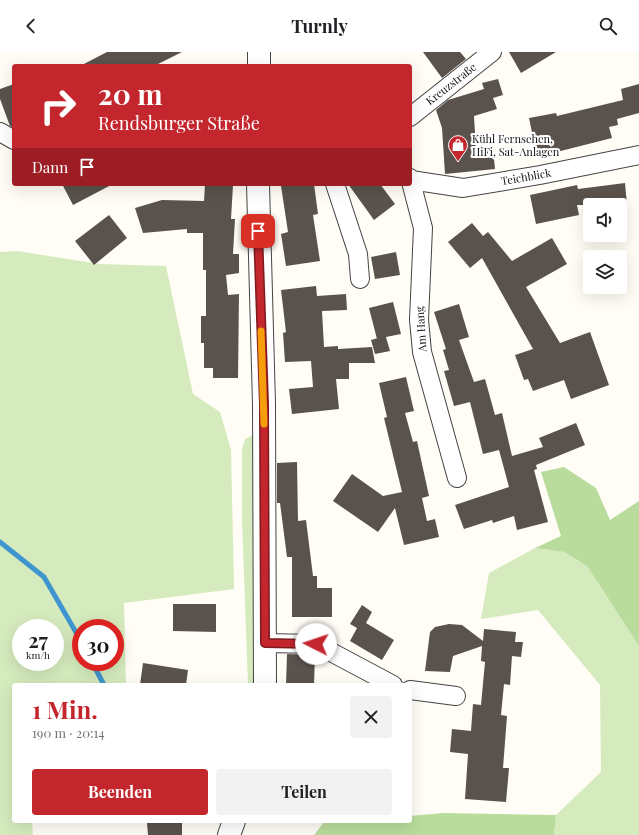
<!DOCTYPE html>
<html lang="de">
<head>
<meta charset="utf-8">
<style>
	:root { --surface:#fff; --page:#f2f2f2; --text:#202124; --muted:#757577; --accent:#c4262e }
	body { margin:0; font-family:"Playfair Display",serif; background:var(--page); color:var(--text); height:100vh; display:flex; flex-direction:column; font-size:15px; white-space:nowrap }
	* { box-sizing:border-box; margin:0 }
	p { font-size:13px; color:var(--muted) }
	.icon { flex:none; width:22px; height:22px; fill:none; stroke:currentColor; stroke-width:2; stroke-linecap:round; stroke-linejoin:round }
	.map { position:relative; flex:1; overflow:hidden }
	.drawer { position:absolute; left:12px; top:631px; width:400px; height:140px; display:flex; flex-direction:column; background:var(--surface); border-radius:4px; box-shadow:0 4px 16px #0002 }
	.drawer>* { flex:none }
	.hud { position:absolute; left:12px; top:12px; width:400px; height:122px; border-radius:4px; box-shadow:0 4px 16px #0002; background:#c4262e; color:#fff; overflow:hidden }
	.buttons { position:absolute; left:583px; top:146px; display:grid; gap:8px }
	.buttons a { display:grid; place-items:center; width:44px; height:44px; border-radius:4px; background:var(--surface); box-shadow:0 4px 16px #0002; font-size:20px }
	.speed { position:absolute; left:12px; top:567px; display:flex; gap:8px; font-size:20px; font-weight:700; text-align:center }
	.speed>* { display:grid; place-content:center; width:52px; height:52px; border-radius:50%; background:var(--surface); box-shadow:0 4px 16px #0002; line-height:1 }
	.speed small { font-size:10px; font-weight:400 }
	.speed .limit { border:6px solid #d22; background:#fff; color:#111 }
	.pin { position:absolute; display:grid; place-items:center; width:34px; height:34px; color:#fff; margin:-17px; border-radius:8px; box-shadow:0 2px 6px #0006 }
	.me { position:absolute; width:44px; margin:-22px; rotate:274deg; stroke-linejoin:round; filter:drop-shadow(0 0 3px #0008) }
	.turn { display:flex; align-items:center; gap:14px; height:84px; padding:0 20px; font-size:18px }
	.turn .icon { width:52px; height:52px; stroke-width:2.5 }
	.turn b { display:block; font-size:28px; line-height:34px }
	.then { display:flex; align-items:center; height:38px; padding:0 20px; background:#0003; gap:8px; font-size:15px }
	.round { display:grid; place-items:center; flex:none; width:42px; height:42px; border-radius:4px; background:var(--page) }
	.head { display:flex; align-items:center; justify-content:space-between; height:68px; padding:0 20px }
	h1 { font-size:24px; font-weight:700; line-height:30px; color:var(--accent) }
	.action { display:flex; gap:8px; margin-top:auto; padding:8px 20px }
	.action a { flex:1; height:46px; border-radius:4px; background:var(--accent); color:#fff; font-size:16px; font-weight:700; line-height:46px; text-align:center }
	.action a+a { background:var(--page); color:var(--text) }
	header { display:flex; justify-content:space-between; align-items:center; height:52px; padding:0 20px; background:var(--surface); font-size:18px; font-weight:700 }
	.map>svg:first-child { display:block }
	.green { fill:#d5ebbd; fill-rule:evenodd }
	.forest { fill:#b9dc9c }
	.lines { fill:none; stroke-linecap:round; stroke-linejoin:round }
	.stream { stroke:#3f96cf; stroke-width:5 }
	.building { fill:#5a524d }
	.minor-casing { stroke:#444; stroke-width:20 }
	.tertiary-casing { stroke:#444; stroke-width:24 }
	.minor { stroke:#fff; stroke-width:18 }
	.tertiary { stroke:#fff; stroke-width:22 }
	.route-casing { stroke:#7f191e; stroke-width:10 }
	.route { stroke:#c4262e; stroke-width:7 }
	.slow { stroke:#f59e0b; stroke-width:7 }
	.labels { text-anchor:middle; stroke-width:4; stroke-linejoin:round; paint-order:stroke }
	.street-label { font-size:11px; fill:#111; stroke:#fff }
	.poi-label { font-size:11px; fill:#111; stroke:#fff; text-anchor:start }
</style>
</head>
<body>
<header><svg class="icon" aria-label="back" viewBox="0 0 24 24"><path d="M15 5l-7 7 7 7"/></svg>Turnly<svg class="icon" aria-label="search" viewBox="0 0 24 24"><circle cx="10" cy="10" r="6"/><path d="M15 15l6 6"/></svg></header>
<div class="map">
<svg width="639" height="783" viewBox="0 0 639 783">
	<rect width="100%" height="100%" fill="#fffdf5"/>
	<path class="green" d="M17 199 99 212 166 214 193 342 220 360 231 398 234 537 124 551 126 633H14V769H32L33 783H0V200ZM21 576H55V610H21ZM81 576H115V610H81Z
		M255 382 260 633H248L242 469V397L245 387Z
		M535 496 564 500 587 514 639 594V783H554L556 763 601 720 600 633 538 558 481 567 489 521Z"/>
	<path class="forest" d="M564 415 596 436 610 468 639 449V594L587 514 564 500 535 496 561 484 541 420Z
		M443 761 556 763 554 783H314L324 770 410 769V764Z"/>
	<g class="lines">
		<path class="stream" d="M0 490 44 525 81 589
			M92 610 104 633"/>
	</g>
	<path class="building" d="M107 0H182L154 14H80Z
		M423 0H460L466 7 442 26Z
		M509 0H556L521 21Z
		M498 27 503 43 493 46 497 57 474 64 476 98 493 97 495 117 445 122 442 76 436 58 448 48 484 37 482 31Z
		M14 32V76L10 74 0 47V37Z
		M639 32V61L617 67 618 73 609 75 612 86 537 105 529 66 556 61 557 64 623 48 621 37Z
		M625 131 627 153H577L579 163 536 172 530 143 577 133 578 137Z
		M62 132H113L73 153Z
		M205 132 233 133 231 167H235L233 202H239V221L226 223 228 243 239 242 238 326H213V316H204V291H201V264H206V218H203V181H187V177L143 181 135 156 162 148 204 149Z
		M294 132H314L318 162 313 163 320 209 286 214 281 182 288 180 281 134Z
		M348 132H380L395 152 374 168Z
		M109 163 127 186 94 213 75 189Z
		M472 171 483 184 488 180 512 209 552 186 567 212 526 235 560 291 590 280 609 333 571 347 564 328 533 339 528 327 524 328 515 303 533 297 482 206 470 216 448 190Z
		M396 200 400 223 375 227 371 205Z
		M316 234 317 244 346 242 347 258 322 259 324 295 338 294V297L372 295 375 311H349V327H336L339 357 292 362 289 337 313 335 311 309 285 310 283 281 286 280 281 238Z
		M393 250 401 282 386 285 390 299 375 302 371 288 378 286 377 287 369 256Z
		M459 252 469 285 459 288 474 330 485 327 495 363 502 361 512 404 543 395 539 386 576 371 585 393 536 413 537 417 534 418 548 470 517 478 514 464 493 471 492 468 464 477 455 453 509 435 499 398 483 402 470 350 454 354 444 319 449 318 443 298 446 297 434 260Z
		M406 325 414 359 405 361 413 390 417 389 429 444 422 446 427 469 435 467 439 485 404 493 395 456 378 480 333 449 352 422 383 444 402 440 384 366 387 365 379 331Z
		M297 410 298 469 306 468 313 524H317V536H332V565H292V505H287L280 451H277V411Z
		M173 552H216V580L173 579Z
		M362 553 372 560 366 571 394 588 382 608 350 589 357 576 350 572Z
		M449 572 462 573 483 589 484 577 516 580 515 590H523L521 605 512 604 510 633 504 632 501 663 507 664 503 716H509L506 750 465 747 468 702 450 700 452 677 471 679 473 652 481 653 485 610 481 609 482 594 453 604 450 620 425 619 430 580 435 575Z
		M287 602 315 603 314 633H286Z
		M143 611 188 618 186 633H140Z
		M182 770V783H148L147 771Z"/>
	<g class="lines">
		<defs>
			<path id="minor" d="M410 65 492 0
				M0 80 14 88
				M410 126 423 176 419 268 422 300 457 426
				M411 128 463 136 540 123 639 103
				M335 132 358 202 360 227
				M265 591 316 592 393 633
				M410 638 456 644"/>
			<path id="tertiary" d="M259 14V0
				M258 132 264 352 265 633
				M229 783 234 769"/>
		</defs>
		<use href="#minor" class="minor-casing"/>
		<use href="#tertiary" class="tertiary-casing"/>
		<use href="#minor" class="minor"/>
		<use href="#tertiary" class="tertiary"/>
	</g>
	<g class="lines">
		<defs>
			<path id="route" d="M258 179 264 352 265 591 316 592"/>
		</defs>
		<use href="#route" class="route-casing"/>
		<use href="#route" class="route"/>
		<path class="slow" d="M261 279 264 372"/>
	</g>
	<defs>
		<symbol id="shop-pin" viewBox="-11 -11 22 30"><path d="M0 17L-7.5 6A9.5 9.5 0 1 1 7.5 6Z" fill="#c4262e" stroke="#fff"/><path d="M-5-2.5h2.3a2.7 3.5 0 0 1 5.4 0H5L5.5 6h-11ZM-1.5-2.5h3a1.5 2.3 0 0 0-3 0Z" fill="#fff"/></symbol>
	</defs>
	<g fill-rule="evenodd">
		<use href="#shop-pin" x="447" y="82" width="22" height="30"/>
	</g>
	<g class="labels">
		<g class="street-label">
			<text transform="translate(451 32) rotate(-38)" y="4">Kreuzstraße</text>
			<text transform="translate(526 125) rotate(-10)" y="4">Teichblick</text>
			<text transform="translate(421 277) rotate(-94)" y="4">Am Hang</text>
		</g>
		<g class="poi-label">
			<text x="472" y="91">Kühl Fernsehen,<tspan x="472" dy="13">HiFi, Sat-Anlagen</tspan></text>
		</g>
	</g>
</svg>
<div class="buttons">
<a><svg class="icon" aria-label="sound" viewBox="0 0 24 24"><path d="M4 9h4l5-4v14l-5-4H4zM17 9q2 3 0 6"/></svg></a>
<a><svg class="icon" aria-label="layers" viewBox="0 0 24 24"><path d="M12 4l9 5-9 5-9-5zM3 14l9 5 9-5"/></svg></a>
</div>
<div class="speed"><div>27<small>km/h</small></div><div class="limit">30</div></div>
<div class="pin" style="left:258px;top:179px;background:#d93025"><svg class="icon" aria-label="arrive" viewBox="0 0 24 24"><path d="M6 21V4h12l-3 4 3 4H6"/></svg></div>
<svg class="me" style="left:316px;top:592px" viewBox="-20 -20 40 40"><circle r="19" fill="#fff"/><path d="M0-13L10 11 0 6-10 11z" fill="#c4262e"/></svg>
<div class="hud">
<div class="turn"><svg class="icon" aria-label="right" viewBox="0 0 24 24"><path d="M7 20v-9h11M14 6l5 5-5 5"/></svg><div><b>20 m</b>Rendsburger Straße</div></div>
<div class="then">Dann<svg class="icon" aria-label="arrive" viewBox="0 0 24 24"><path d="M6 21V4h12l-3 4 3 4H6"/></svg></div>
</div>
<section class="drawer">
<div class="head"><div><h1>1 Min.</h1><p>190 m · 20:14</p></div><a class="round"><svg class="icon" aria-label="close" viewBox="0 0 24 24"><path d="M6 6l12 12M18 6L6 18"/></svg></a></div>
<div class="action"><a>Beenden</a><a>Teilen</a></div>
</section>
</div>
</body>
</html>
